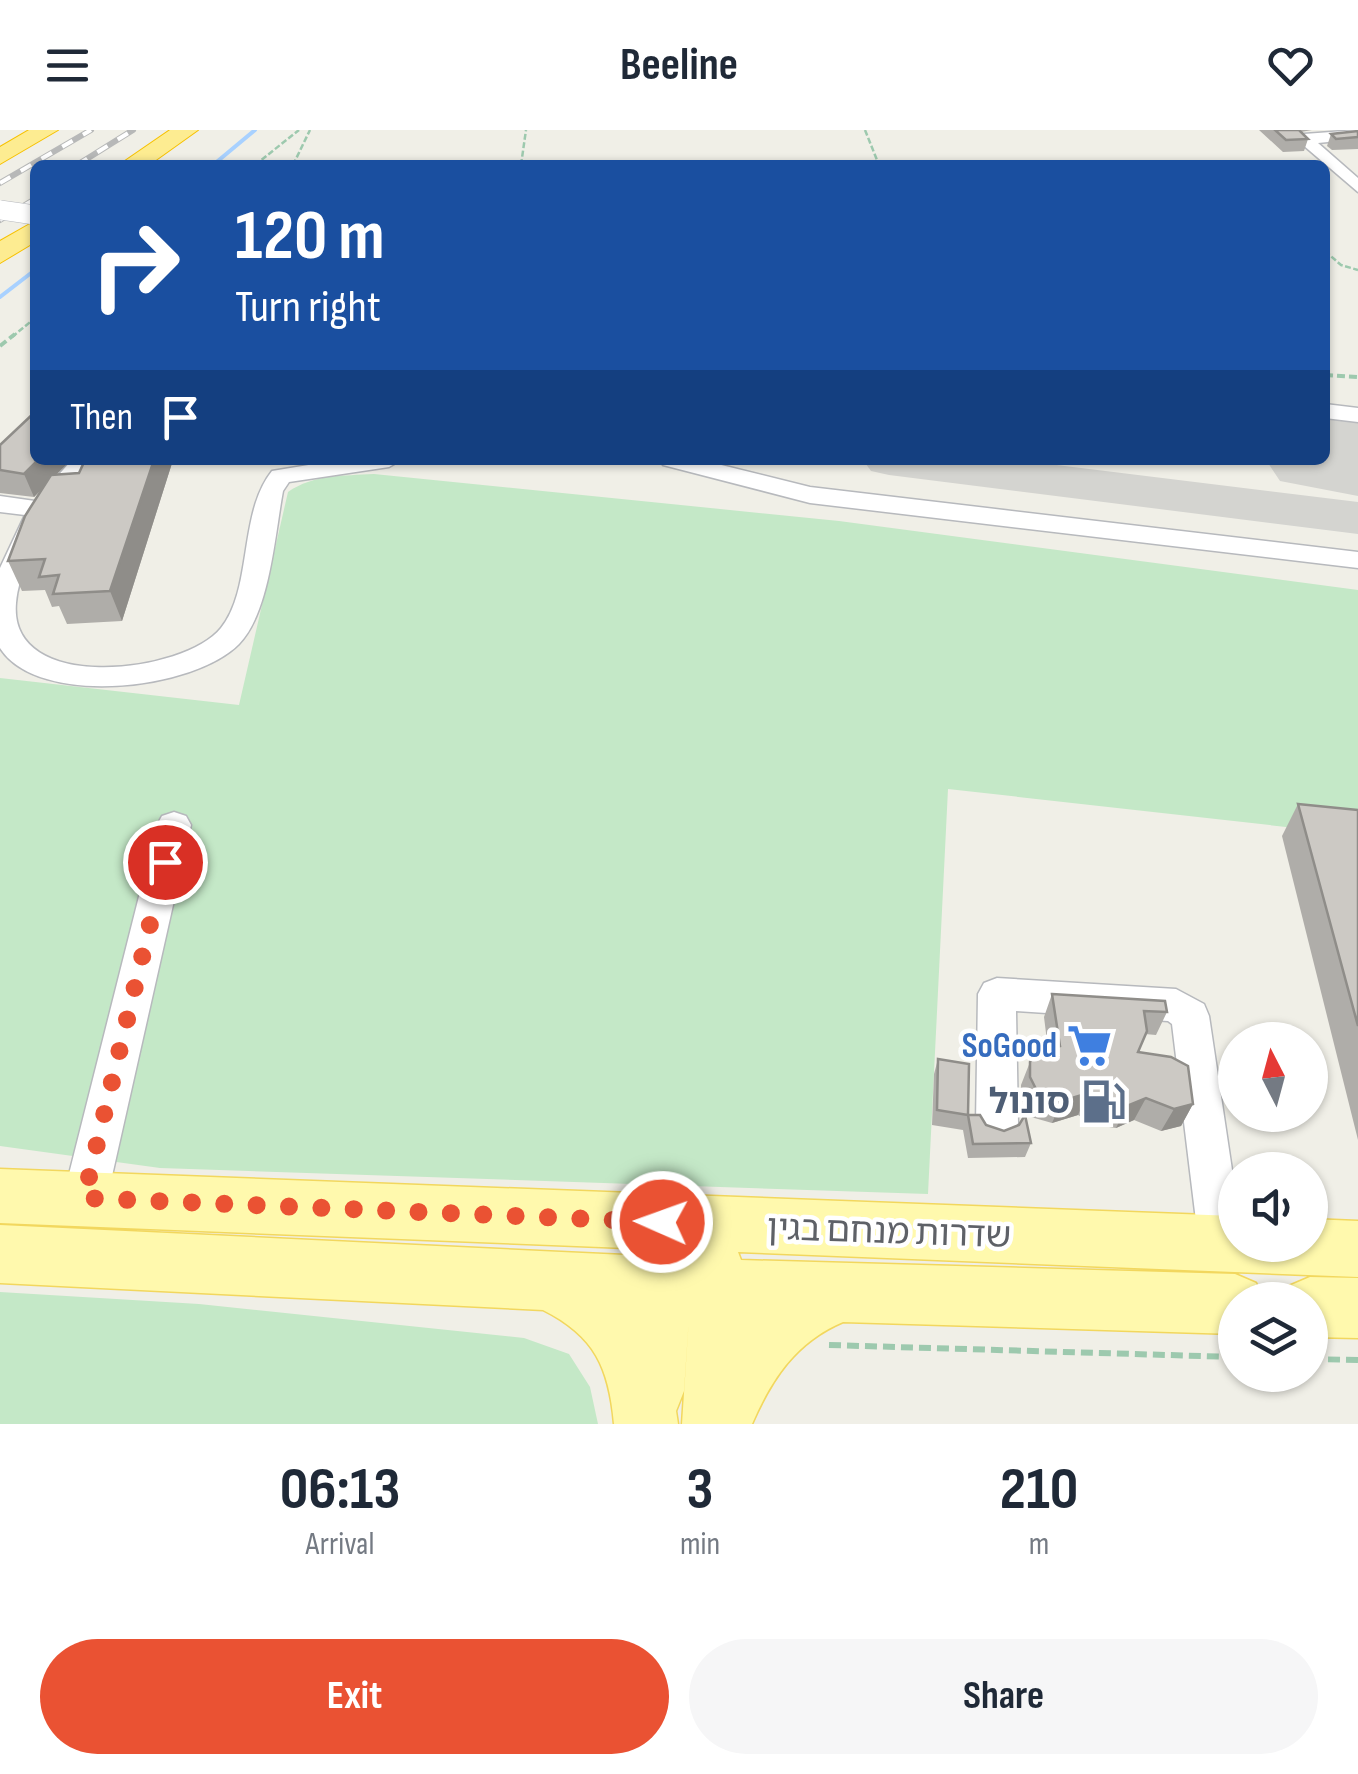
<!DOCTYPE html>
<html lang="en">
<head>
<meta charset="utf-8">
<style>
	:root { --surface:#fff; --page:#f6f6f7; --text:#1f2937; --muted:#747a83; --accent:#ea5233 }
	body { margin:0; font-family:"Sofia Sans Condensed","Noto Sans Hebrew",sans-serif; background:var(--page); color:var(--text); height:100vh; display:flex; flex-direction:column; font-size:38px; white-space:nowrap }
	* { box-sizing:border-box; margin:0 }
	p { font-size:32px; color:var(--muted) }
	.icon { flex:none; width:55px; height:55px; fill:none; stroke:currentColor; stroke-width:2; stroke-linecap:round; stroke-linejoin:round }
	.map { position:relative; height:1294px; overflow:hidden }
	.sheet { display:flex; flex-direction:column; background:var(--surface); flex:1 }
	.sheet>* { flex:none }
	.hud { position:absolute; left:30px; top:30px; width:1300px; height:305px; border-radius:15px; box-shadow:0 2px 8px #0004; background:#1a4fa0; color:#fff; overflow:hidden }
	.needle { width:65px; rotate:354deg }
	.controls { position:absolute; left:1218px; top:892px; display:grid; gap:20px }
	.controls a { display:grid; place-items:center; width:110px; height:110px; border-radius:50%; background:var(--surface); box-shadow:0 2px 8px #0004; font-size:50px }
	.pin { position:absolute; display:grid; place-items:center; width:85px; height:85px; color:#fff; margin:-42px; border:5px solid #fff; border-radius:50%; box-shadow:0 2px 10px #0007 }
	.me { position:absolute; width:110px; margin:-55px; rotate:272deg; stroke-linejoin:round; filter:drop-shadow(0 0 8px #0008) }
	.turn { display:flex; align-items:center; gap:35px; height:210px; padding:0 40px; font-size:45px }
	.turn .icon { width:130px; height:130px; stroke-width:2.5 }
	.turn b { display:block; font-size:70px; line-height:85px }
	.then { display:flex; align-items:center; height:95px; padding:0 40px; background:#0003; gap:20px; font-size:38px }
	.eta { display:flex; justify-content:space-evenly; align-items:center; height:170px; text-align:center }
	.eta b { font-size:60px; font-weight:700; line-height:70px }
	.cta { display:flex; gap:20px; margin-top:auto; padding:20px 40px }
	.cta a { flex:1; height:115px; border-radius:60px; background:var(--accent); color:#fff; font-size:40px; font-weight:700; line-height:115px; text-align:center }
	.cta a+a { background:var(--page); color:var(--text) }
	header { display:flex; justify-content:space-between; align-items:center; height:130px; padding:0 40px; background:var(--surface); font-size:45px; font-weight:700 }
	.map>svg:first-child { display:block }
	.green { fill:#c4e8c7 }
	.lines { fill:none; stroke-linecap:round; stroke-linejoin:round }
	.stream { stroke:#a8d1ff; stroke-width:4 }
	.taxiway { fill:#d4d4d0; fill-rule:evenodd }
	.runway { fill:#d4d4d0; fill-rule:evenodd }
	.minor-casing { stroke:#b7b9bd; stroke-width:3 }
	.major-casing { stroke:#f2d75e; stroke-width:3 }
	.highway-casing { stroke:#f7c100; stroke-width:2 }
	.path-far2 { stroke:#9dc9ae; stroke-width:2.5; stroke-dasharray:6 2.5; stroke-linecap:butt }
	.path-far1 { stroke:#9dc9ae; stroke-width:4; stroke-dasharray:8 4; stroke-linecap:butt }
	.path { stroke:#9dc9ae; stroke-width:6; stroke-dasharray:12 6; stroke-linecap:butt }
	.minor { fill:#fff; fill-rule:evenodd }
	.major { fill:#fff9ad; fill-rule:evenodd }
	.highway { fill:#fdec91; fill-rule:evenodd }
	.rail-casing { stroke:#b7b8b8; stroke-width:6 }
	.rail { stroke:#fff; stroke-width:4; stroke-dasharray:12; stroke-linecap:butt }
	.minor-bridge-casing { stroke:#b7b9bd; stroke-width:20; stroke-linecap:butt }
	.minor-bridge { stroke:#fff; stroke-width:19 }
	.wall { fill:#afada9 }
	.shaded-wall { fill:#8f8d89 }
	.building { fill:#ccc9c4; stroke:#8f8d89; stroke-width:2.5 }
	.route { stroke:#ea5233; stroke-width:18; stroke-dasharray:0 32.4 }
	.labels { text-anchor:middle; stroke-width:9; stroke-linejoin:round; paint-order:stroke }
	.near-shop-label { font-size:35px; font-weight:bold; fill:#366cbe; stroke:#fff; text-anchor:end }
	.near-service-label { font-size:35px; font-weight:bold; fill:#4e5e75; stroke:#fff; text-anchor:end }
	.near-street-label { font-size:35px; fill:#5e6167; stroke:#fff }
</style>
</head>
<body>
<header><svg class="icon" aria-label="menu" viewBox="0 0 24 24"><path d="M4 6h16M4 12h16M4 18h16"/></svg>Beeline<svg class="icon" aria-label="heart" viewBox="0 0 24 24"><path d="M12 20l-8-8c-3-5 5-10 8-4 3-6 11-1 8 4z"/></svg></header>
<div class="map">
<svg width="1358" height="1294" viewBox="0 0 1358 1294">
	<rect width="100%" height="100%" fill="#f0efe7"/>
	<path class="green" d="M374 344 839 391 1358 460V705L948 659 928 1064 160 1038 0 1016V548L239 575 288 362C314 344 343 346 374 344Z
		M0 1162 199 1174 524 1208 569 1224 590 1257 598 1294H0Z"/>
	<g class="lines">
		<path class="stream" d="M213 35 255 0
			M0 167 35 140"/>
		<path class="taxiway" d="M863 330H1015L1358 372V404L889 345 871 341Z"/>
		<path class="runway" d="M1325 286 1358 290V366L1280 351 1266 330H1325Z"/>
		<defs>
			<path id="minor" d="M1358 0V9L1318 13 1358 48V62L1296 9 1304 4Z
				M1325 274 1358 278V292L1325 288Z
				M72 330H97C84 348 65 363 53 382 38 406 18 445 16 473 8 565 184 544 221 498 253 458 238 384 272 341L339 330H401L389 337 289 352 283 361C275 403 270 482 239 514 194 560 38 578 0 518V438L25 385 0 382V366L35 371Z
				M660 330H701L810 357 1358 422V438L810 373 663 335Z
				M174 682 186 686 191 695 107 1068 100 1082 85 1088 70 1082 63 1068 157 695 162 686Z
				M997 848 1176 859 1204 874 1209 886 1235 1060V1115H1243L1237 1130 1221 1137 1205 1130 1199 1115 1172 894 1168 891 1016 881 1018 993 1012 1006 997 1012 982 1006 976 993 978 864 984 853Z"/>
			<path id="major" d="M0 1039 1235 1086V1115H1310V1089L1358 1091V1147L738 1122 741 1130 1235 1144 1256 1153 1263 1170H1235V1204L843 1192C796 1212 772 1248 752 1294H682L689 1187 684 1261 676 1281 678 1294H614C609 1238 595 1206 543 1180L0 1153V1095L646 1126 651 1119 0 1093Z
				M1310 1147 1358 1148V1208L1310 1207V1170H1283L1289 1156Z"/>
			<path id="highway" d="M29 0H58L0 34V17Z
				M170 0H198L149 35H119Z
				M35 91V112L0 133V111Z"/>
		</defs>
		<use href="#minor" class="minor-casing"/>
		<use href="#major" class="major-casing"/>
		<use href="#highway" class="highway-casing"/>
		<path class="path-far2" d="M865 0 879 35
			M255 35 299 0
			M293 35 310 0
			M521 35 526 0
			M1325 121 1341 135 1358 140
			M12 207 35 188"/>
		<path class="path-far1" d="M0 216 15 204
			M1325 245 1358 247"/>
		<path class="path" d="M829 1215 1235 1227
			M1310 1229 1358 1230"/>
		<use href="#minor" class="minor"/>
		<use href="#major" class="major"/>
		<use href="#highway" class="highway"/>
		<defs>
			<path id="rail" d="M77 35 133 0
				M0 53 91 0
				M0 90 35 69"/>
		</defs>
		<use href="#rail" class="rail-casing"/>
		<use href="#rail" class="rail"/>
		<defs>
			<path id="minor-bridge" d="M0 80 35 85"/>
		</defs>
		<use href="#minor-bridge" class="minor-bridge-casing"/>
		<use href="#minor-bridge" class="minor-bridge"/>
	</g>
	<path class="wall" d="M1259 0H1312L1301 2 1308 9 1304 21 1283 22Z
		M1358 1V19L1332 20 1327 16 1331 4Z
		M0 315 56 344 79 343 85 330H173L122 491 67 494 59 476 52 477 45 460 22 461 8 431 44 357 34 367 0 363Z
		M1298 674 1358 680V1010L1282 706Z
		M1052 864 1167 882 1156 905 1145 904 1138 922 1193 974 1181 996 1161 1001 1134 990 1116 998 1095 995 1078 985 1052 993 1031 987 1021 969V955L1030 932 1048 919 1044 887Z
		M938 929 968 985 986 995 1031 1013 1025 1027 968 1028 963 1000 932 995 934 944Z"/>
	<path class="shaded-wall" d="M38 330H71L34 367 24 344Z
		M154 330H173L122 491 110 461Z
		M1088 963 1078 985 1052 993 1062 971Z
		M1146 968 1134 990 1116 998 1127 976Z
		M1193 974 1181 996 1161 1001 1174 979Z"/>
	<path class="building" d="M1275 0H1299L1308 9 1286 10Z
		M1358 1V7L1336 9 1331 4Z
		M35 282V330H38L24 344 0 340V315Z
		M85 330H154L110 461 53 464 59 445 39 447 45 429 8 431 25 386 51 345 79 343Z
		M1298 674 1358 680V896Z
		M1052 864 1165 871 1167 882 1144 881 1147 901 1138 922 1171 927 1188 936 1193 974 1174 979 1146 968 1127 976 1106 973 1088 963 1062 971 1039 965 1030 947V932L1036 923 1060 916Z
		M938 929 969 934 968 985 937 980Z
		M968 985H980L986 995 1004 1001 1019 995 1025 985 1031 1013 973 1014Z"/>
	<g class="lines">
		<path class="route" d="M165 732 84 1068 662 1092"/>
	</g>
	<defs>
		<symbol id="supermarket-bare" viewBox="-9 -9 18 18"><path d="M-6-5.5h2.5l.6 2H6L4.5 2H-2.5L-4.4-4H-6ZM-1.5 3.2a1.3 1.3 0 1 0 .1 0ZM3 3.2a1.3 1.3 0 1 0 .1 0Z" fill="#3f7fe0" stroke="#fff" stroke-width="2.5" paint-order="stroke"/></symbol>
		<symbol id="fuel-bare" viewBox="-9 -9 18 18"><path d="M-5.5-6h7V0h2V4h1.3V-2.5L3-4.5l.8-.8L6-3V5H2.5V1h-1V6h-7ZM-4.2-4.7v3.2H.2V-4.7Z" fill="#5c6f8a" stroke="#fff" stroke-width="2.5" paint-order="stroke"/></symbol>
	</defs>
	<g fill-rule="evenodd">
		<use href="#supermarket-bare" x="1058" y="884" width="63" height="63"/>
		<use href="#fuel-bare" x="1072" y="940" width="63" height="63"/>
	</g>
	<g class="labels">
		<g class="near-shop-label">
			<text x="1057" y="927">SoGood</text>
		</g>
		<g class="near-service-label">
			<text x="1070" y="983">סונול</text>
		</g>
		<g class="near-street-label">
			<text transform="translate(889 1101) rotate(2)" y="12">שדרות מנחם בגין</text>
		</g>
	</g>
</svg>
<div class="controls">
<a><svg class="needle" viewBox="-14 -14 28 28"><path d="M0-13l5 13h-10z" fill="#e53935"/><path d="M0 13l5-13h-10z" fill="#747a83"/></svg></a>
<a><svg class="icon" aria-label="sound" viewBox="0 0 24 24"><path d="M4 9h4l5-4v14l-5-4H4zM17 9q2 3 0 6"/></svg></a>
<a><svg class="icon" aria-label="layers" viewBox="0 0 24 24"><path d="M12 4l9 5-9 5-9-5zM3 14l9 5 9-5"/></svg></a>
</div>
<div class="pin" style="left:165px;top:732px;background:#d93025"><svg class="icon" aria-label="arrive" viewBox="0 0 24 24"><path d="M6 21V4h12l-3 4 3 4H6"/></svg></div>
<svg class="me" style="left:662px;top:1092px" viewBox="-20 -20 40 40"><circle r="17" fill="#ea5233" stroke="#fff" stroke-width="3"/><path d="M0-11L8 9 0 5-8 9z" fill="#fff"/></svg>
<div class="hud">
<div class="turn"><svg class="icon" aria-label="right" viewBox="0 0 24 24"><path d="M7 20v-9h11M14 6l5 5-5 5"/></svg><div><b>120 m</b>Turn right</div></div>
<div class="then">Then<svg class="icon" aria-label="arrive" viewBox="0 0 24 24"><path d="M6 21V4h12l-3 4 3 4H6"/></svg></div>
</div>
</div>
<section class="sheet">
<div class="eta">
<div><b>06:13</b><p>Arrival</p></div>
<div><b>3</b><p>min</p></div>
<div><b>210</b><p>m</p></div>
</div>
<div class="cta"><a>Exit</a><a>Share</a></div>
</section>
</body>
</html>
